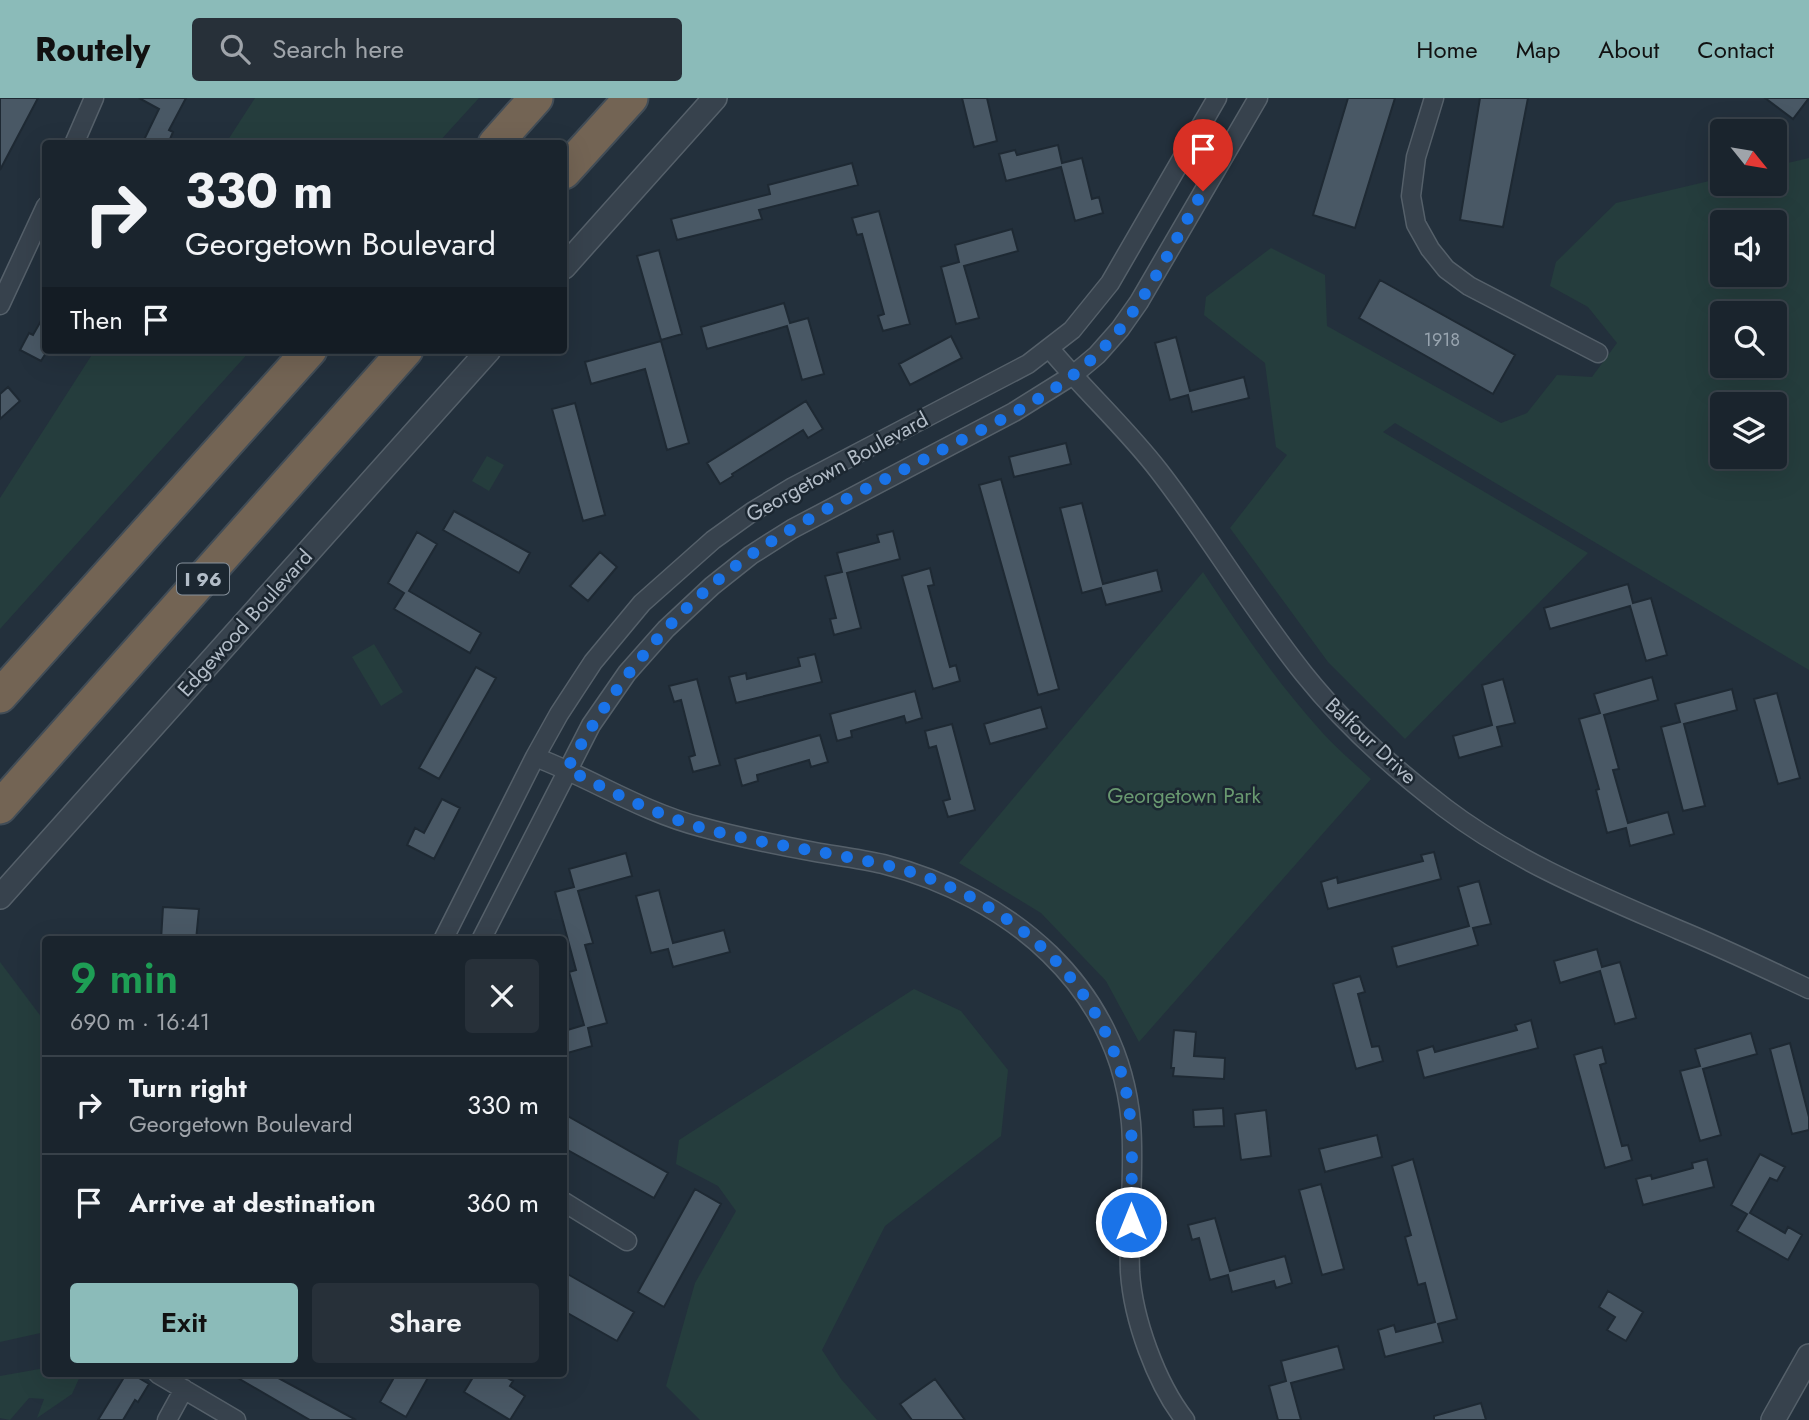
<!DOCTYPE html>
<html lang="en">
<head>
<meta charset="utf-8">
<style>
	:root { --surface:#1a242d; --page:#273039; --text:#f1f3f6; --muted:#9fa4aa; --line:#384149; --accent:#8bbbb9 }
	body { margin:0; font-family:Jost,sans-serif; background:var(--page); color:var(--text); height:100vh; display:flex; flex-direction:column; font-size:26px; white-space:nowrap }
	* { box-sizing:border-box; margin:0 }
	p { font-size:23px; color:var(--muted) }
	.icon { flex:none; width:38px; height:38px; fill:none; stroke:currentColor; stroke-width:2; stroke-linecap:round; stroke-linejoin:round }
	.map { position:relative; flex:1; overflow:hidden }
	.panel { position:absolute; left:42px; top:838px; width:525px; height:441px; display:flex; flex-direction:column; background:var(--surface); border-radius:7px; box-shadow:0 7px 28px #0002,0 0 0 2px var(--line) }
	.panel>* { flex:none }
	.banner { position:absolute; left:42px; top:42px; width:525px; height:214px; border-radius:7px; box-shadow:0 7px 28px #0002,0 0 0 2px var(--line); background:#1a242d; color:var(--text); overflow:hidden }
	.needle { width:46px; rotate:120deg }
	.tools { position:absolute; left:1710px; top:21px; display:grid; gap:14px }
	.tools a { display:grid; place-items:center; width:77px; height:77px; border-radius:7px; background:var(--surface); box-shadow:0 7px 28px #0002,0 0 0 2px var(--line); font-size:35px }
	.pin { position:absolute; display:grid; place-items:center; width:60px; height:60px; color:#fff; margin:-72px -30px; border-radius:50% 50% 50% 0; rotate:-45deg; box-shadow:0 0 7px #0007 }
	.pin .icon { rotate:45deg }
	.me { position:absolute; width:77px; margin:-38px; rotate:0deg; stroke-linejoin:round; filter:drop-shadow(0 0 5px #0008) }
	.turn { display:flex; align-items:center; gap:24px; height:147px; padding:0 28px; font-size:32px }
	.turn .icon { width:91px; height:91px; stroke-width:2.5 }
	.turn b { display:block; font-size:49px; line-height:60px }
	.then { display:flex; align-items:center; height:66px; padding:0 28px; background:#0003; gap:14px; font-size:26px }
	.round { display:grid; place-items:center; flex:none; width:74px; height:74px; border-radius:7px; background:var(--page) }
	.head { display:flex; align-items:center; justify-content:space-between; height:119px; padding:0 28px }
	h1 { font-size:42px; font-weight:600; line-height:52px; color:#1e9e55 }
	.primary-button { display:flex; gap:14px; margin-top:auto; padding:14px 28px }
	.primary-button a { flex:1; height:80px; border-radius:7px; background:var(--accent); color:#111; font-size:28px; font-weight:600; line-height:80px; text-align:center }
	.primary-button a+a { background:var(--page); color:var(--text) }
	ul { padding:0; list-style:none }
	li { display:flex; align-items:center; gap:21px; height:98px; padding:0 28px; border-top:2px solid var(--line) }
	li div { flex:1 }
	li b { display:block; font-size:26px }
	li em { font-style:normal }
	header { display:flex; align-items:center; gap:42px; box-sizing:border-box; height:98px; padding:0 35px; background:var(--accent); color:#111 }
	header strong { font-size:33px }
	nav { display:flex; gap:38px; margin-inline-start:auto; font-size:24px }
	.search { width:490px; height:63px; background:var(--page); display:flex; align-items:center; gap:18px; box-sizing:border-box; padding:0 24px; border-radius:7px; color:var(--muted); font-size:26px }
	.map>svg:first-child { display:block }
	.green { fill:#253d3d; fill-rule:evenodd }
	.building { fill:#495865; stroke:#1e2933; stroke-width:2 }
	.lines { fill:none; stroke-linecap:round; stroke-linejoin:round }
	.minor-casing { stroke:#55606a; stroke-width:21 }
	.tertiary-casing { stroke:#55606a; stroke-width:26 }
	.motorway-casing { stroke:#424d57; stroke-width:37 }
	.minor { stroke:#37424d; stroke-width:18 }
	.tertiary { stroke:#37424d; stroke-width:23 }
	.motorway { stroke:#736454; stroke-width:33 }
	.route { stroke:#1a73e8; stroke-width:12; stroke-dasharray:0 21.6 }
	.labels { text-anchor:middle; stroke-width:5; stroke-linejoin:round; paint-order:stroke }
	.number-label { font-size:18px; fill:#98a4af }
	.shield { fill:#1c2731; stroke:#86909b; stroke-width:2 }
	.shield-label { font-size:19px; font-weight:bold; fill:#b3bdc8 }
	.street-label { font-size:21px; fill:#b3bdc8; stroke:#1c2731 }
	.park-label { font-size:21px; fill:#699970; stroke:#1c2731 }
</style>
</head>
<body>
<header>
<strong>Routely</strong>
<div class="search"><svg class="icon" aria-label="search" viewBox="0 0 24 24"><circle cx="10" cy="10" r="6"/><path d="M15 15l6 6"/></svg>Search here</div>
<nav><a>Home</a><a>Map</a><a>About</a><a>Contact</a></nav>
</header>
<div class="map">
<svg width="1809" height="1322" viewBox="0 0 1809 1322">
	<rect width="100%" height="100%" fill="#23303c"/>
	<path class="green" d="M255 0H479L438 45H226Z
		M1809 60V572L1395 325 1383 334 1588 455 1405 641 1328 564 1230 430 1287 357 1276 349 1265 265 1204 217 1206 199 1271 150 1325 177 1327 228 1501 325 1527 315 1557 277 1592 279 1617 245 1588 209 1550 188 1556 164 1616 105 1722 80V86H1774L1775 68ZM1722 124H1774V177H1722ZM1722 215H1774V268H1722ZM1722 306H1774V359H1722Z
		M95 252H251L0 531V400Z
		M487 358 504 367 489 393 472 383Z
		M1203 474C1239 529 1276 583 1320 632 1335 649 1354 665 1371 681L1139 944 1106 883 1041 815 959 765Z
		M374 546 403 594 381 608 352 559Z
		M0 864 45 924V1234L0 1244Z
		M914 891 961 913 1008 972 1001 1038 885 1128 822 1252 841 1281 877 1322H700L666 1288 695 1185 736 1113 718 1088 676 1066 679 1042Z
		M45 1270 46 1276H81L72 1296 37 1320 44 1301 29 1300 10 1322 0 1320V1278Z"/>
	<path class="building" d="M0 0H38L0 72Z
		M139 0H186L169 32 173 34 168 46H142L159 11Z
		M962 0H987L997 43 974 49Z
		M1348 0H1395L1355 130 1313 117Z
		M1480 0H1528L1503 129 1460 122Z
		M1765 0H1809L1793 21Z
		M1058 47 1062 65 1082 60 1092 101 1099 99 1103 115 1075 123 1061 69 1006 83 999 56 1015 52 1017 57Z
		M852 65 858 87 759 112 762 121 677 142 671 121 770 96 768 87Z
		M879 113 910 226 883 233 878 218 884 216 862 136 857 137 852 120Z
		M1012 131 1018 153 964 168 979 220 956 226 941 169 959 164 955 147Z
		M659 152 682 236 661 242 637 158Z
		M1380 182 1515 257 1493 296 1359 220Z
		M784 205 790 225 808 220 824 276 802 282 787 228 707 251 701 229Z
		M46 214V255L41 263 20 252 29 235 33 237Z
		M951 238 962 260 910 287 899 266Z
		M1176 239 1190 293 1244 279 1249 300 1192 314 1188 297 1170 302 1155 245Z
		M661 243 689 345 667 352 645 271 591 286 585 264Z
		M8 289 20 303 0 321V296Z
		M806 303 823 331 808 340 803 332 732 376 733 378 720 386 707 365Z
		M575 305 605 417 583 423 552 311Z
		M1066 345 1071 366 1014 379 1009 359Z
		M1001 381 1059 591 1038 597 979 387Z
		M1082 405 1103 486 1157 472 1162 493 1106 507 1101 490 1082 495 1060 410Z
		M454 413 530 455 519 475 443 432Z
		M893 433 900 461 847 475 861 530 834 537 830 521 836 520 825 478 842 474 837 455 879 444 877 437Z
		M417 434 437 446 409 493 481 535 470 555 394 511 404 495 388 485Z
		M600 454 617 469 588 503 570 488Z
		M930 470 934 487 928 488 950 569 956 567 960 583 933 591 902 478Z
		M1628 486 1633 505 1651 500 1667 557 1646 563 1630 508 1550 531 1544 510Z
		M815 556 822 584 736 605 729 579 746 575 747 581 800 568 798 560Z
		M476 569 496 580 439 681 419 670Z
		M1652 579 1658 602 1604 617 1619 671 1613 672 1628 725 1668 714 1674 736 1630 748 1626 730 1607 735 1596 692 1599 691 1579 621 1600 615 1594 596Z
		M697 581 720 667 693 674 689 659 695 657 681 602 674 604 669 588Z
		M1503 581 1515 625 1497 629 1502 648 1459 660 1453 638 1492 627 1482 587Z
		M1732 591 1737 612 1684 626 1705 708 1683 713 1661 629 1680 624 1675 606Z
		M915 593 922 620 906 625 904 618 851 633 852 639 837 643 830 616Z
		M1777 595 1800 680 1778 686 1754 601Z
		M1041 609 1047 630 990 646 984 626Z
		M952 626 975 712 948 719 943 703 950 701 936 648 929 650 925 633Z
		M820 637 828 664 811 669 809 662 757 677 758 683 742 688 735 661Z
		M442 701 460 710 434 761 407 747 415 730 424 735Z
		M1434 754 1441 781 1328 811 1321 784 1337 779 1338 785 1423 763 1421 757Z
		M626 755 632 778 578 793 593 845 585 847 607 925 588 930 592 948 564 956V933L584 927 569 874 576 872 555 794 574 789 569 771Z
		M1479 783 1491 826 1473 830 1478 847 1397 869 1392 849 1469 828 1458 789Z
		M659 792 673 845 724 832 730 854 673 869 668 851 651 855 636 798Z
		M163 809 199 811 196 842H161Z
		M1597 851 1602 869 1620 864 1636 920 1615 926 1600 873 1560 885 1554 863Z
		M1360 878 1365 894 1358 896 1372 949 1379 948 1383 963 1356 971 1333 886Z
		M1531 922 1538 950 1424 980 1417 953 1433 948 1435 954 1517 932 1515 927Z
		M1174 932 1196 934 1194 958 1225 960 1224 981 1173 978 1174 970H1171Z
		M1751 935 1757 956 1703 971 1721 1037 1700 1043 1680 973 1700 968 1695 951Z
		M1790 945 1809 1019V1032L1792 1036 1770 951Z
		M1602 949 1606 965 1600 967 1622 1048 1628 1047 1632 1062 1605 1070 1574 957Z
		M1223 1010 1224 1028 1194 1029 1193 1012Z
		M1266 1012 1271 1058 1241 1062 1235 1016Z
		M564 1016 668 1075 654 1100 564 1050Z
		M1377 1037 1382 1059 1325 1074 1319 1051Z
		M1760 1056 1785 1069 1777 1083 1770 1080 1750 1115 1785 1135 1788 1129 1802 1137 1788 1162 1737 1133 1747 1116 1731 1107Z
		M1413 1061 1457 1221 1438 1226 1443 1244 1385 1259 1378 1232 1394 1227 1396 1234 1435 1224 1425 1185 1418 1187 1405 1139 1411 1137 1392 1068Z
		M1707 1061 1714 1089 1643 1107 1636 1081 1651 1077 1652 1081 1693 1070 1692 1065Z
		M1321 1086 1344 1171 1322 1177 1299 1092Z
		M695 1091 721 1106 664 1209 638 1194Z
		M1215 1120 1230 1173 1285 1158 1292 1185 1276 1190 1274 1183 1232 1194 1228 1177 1210 1182 1199 1140 1192 1142 1188 1127Z
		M564 1174 634 1214 617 1243 564 1213Z
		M1608 1193 1643 1214 1626 1243 1607 1232 1615 1219 1599 1209Z
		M1338 1248 1344 1271 1291 1285 1301 1322H1278L1269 1288 1286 1283 1281 1263Z
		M126 1276H132L149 1286 138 1304 135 1302 123 1322H98Z
		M231 1276H271L356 1322H310Z
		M396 1276H430L406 1319 380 1304Z
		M475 1276H500L513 1283 510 1288 525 1298 510 1322 464 1294Z
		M935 1281 965 1322H912L900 1306Z
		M1481 1305 1486 1322H1434V1318Z"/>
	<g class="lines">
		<defs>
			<path id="minor" d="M1434 0 1416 59 1411 98 1416 126 1430 151 1446 171 1469 188 1598 255
				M74 46 94 0
				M0 207 46 108
				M1050 251C1085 293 1126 330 1159 373 1210 439 1252 511 1304 576 1344 626 1394 671 1445 710 1516 764 1598 797 1679 832 1723 850 1766 871 1809 891
				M535 659C591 680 642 714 701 729 738 739 777 747 815 754 838 758 861 761 883 766 1009 798 1119 888 1131 1025 1135 1074 1128 1124 1130 1174 1133 1221 1156 1285 1185 1322
				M443 842 535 659 559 616 593 564 642 505 713 442 752 414 793 389 1028 266 1072 232 1110 185 1217 0
				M481 842 591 627 627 575 666 531 712 488 751 457 792 431 1014 314 1073 277 1097 257 1120 231 1139 204 1258 0
				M564 1104 627 1143
				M158 1276 236 1322
				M167 1322 184 1291"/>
			<path id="tertiary" d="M564 169 715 0
				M0 799 489 252
				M1773 1322 1809 1258"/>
			<path id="motorway" d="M495 46 536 0
				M564 74 631 0
				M0 598 310 252
				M0 709 406 252"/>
		</defs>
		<use href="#minor" class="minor-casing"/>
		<use href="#tertiary" class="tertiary-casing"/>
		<use href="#motorway" class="motorway-casing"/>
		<use href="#minor" class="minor"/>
		<use href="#tertiary" class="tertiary"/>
		<use href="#motorway" class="motorway"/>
	</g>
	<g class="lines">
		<path class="route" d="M1131 1124C1131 1076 1136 1027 1123 981 1092 868 992 791 881 766 820 752 758 746 699 729 652 715 610 693 567 671 613 587 673 511 752 456 809 417 873 388 934 356 989 327 1051 301 1096 257 1142 214 1172 147 1203 93"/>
	</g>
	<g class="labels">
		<g class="number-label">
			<text x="1442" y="248">1918</text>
		</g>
		<rect class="shield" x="177" y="465.5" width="52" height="31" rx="5"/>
		<g class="shield-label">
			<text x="203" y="488">I 96</text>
		</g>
		<g class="street-label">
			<text transform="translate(837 369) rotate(-29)" y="7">Georgetown Boulevard</text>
			<text transform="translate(245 525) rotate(-48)" y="7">Edgewood Boulevard</text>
			<text transform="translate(1371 643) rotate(43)" y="7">Balfour Drive</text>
		</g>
		<g class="park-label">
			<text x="1184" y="705">Georgetown Park</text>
		</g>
	</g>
</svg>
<div class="tools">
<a><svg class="needle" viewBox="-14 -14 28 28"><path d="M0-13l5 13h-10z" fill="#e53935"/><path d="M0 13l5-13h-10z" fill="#9fa4aa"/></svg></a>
<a><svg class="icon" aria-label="sound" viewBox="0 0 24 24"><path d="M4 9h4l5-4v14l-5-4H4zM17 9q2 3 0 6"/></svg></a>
<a><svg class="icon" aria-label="search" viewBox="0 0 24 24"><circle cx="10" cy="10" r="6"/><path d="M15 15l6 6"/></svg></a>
<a><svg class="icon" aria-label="layers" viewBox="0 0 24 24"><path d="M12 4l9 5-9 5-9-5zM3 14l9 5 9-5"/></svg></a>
</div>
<div class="pin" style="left:1203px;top:93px;background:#d93025"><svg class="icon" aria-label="arrive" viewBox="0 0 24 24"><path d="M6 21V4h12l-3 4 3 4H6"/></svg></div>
<svg class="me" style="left:1131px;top:1124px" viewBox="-20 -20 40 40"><circle r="17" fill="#1a73e8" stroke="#fff" stroke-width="3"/><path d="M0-11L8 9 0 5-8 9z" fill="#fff"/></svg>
<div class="banner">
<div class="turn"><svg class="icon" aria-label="right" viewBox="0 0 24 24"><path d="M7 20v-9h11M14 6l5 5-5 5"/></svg><div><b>330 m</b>Georgetown Boulevard</div></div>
<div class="then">Then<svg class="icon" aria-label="arrive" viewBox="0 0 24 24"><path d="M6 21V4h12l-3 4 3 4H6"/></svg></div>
</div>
<section class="panel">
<div class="head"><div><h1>9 min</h1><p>690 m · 16:41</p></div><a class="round"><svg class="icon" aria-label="close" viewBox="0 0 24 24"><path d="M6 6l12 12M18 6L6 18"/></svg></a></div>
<ul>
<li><svg class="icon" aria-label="right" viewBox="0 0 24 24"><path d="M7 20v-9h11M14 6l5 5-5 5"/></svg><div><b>Turn right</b><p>Georgetown Boulevard</p></div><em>330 m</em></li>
<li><svg class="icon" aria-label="arrive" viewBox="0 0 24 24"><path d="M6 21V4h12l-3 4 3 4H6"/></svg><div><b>Arrive at destination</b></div><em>360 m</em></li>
</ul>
<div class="primary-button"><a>Exit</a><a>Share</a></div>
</section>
</div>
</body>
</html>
